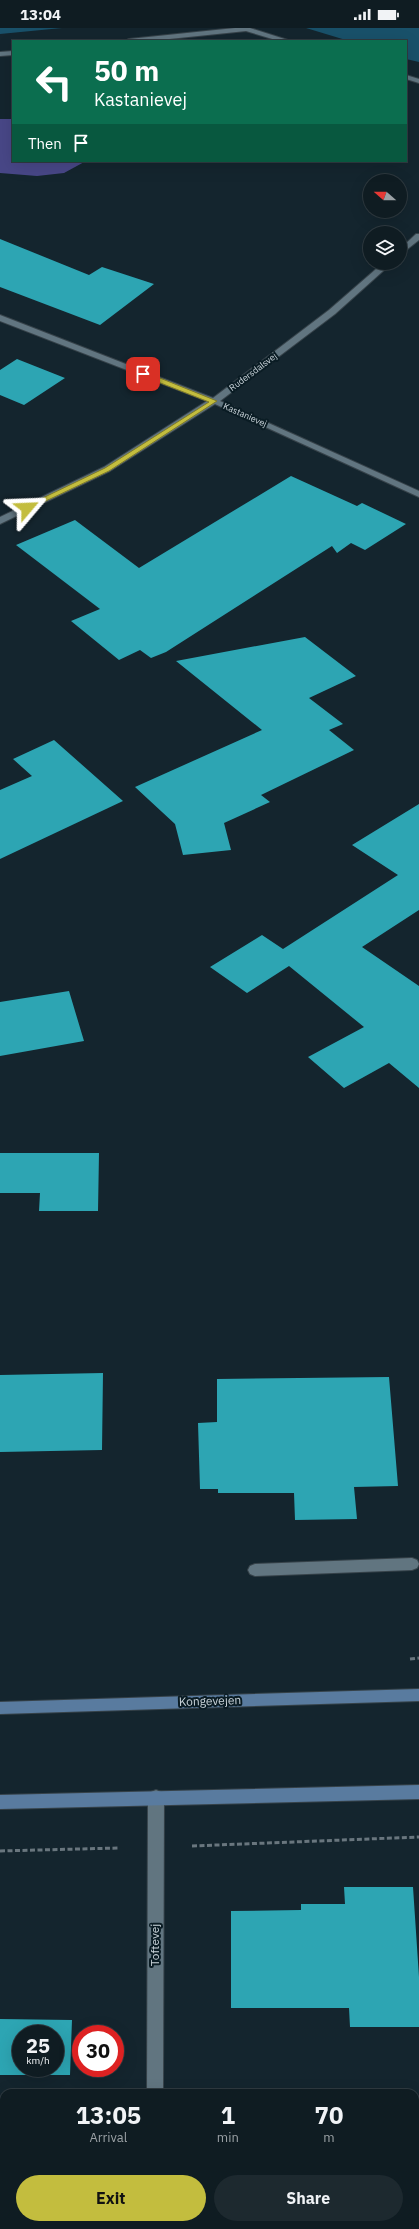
<!DOCTYPE html>
<html lang="en">
<head>
<meta charset="utf-8">
<style>
	:root { --surface:#0f1c22; --page:#1d292f; --text:#f1f3f6; --muted:#9ba1a5; --line:#2f3a40; --accent:#c3bd3e }
	body { margin:0; font-family:"IBM Plex Sans",sans-serif; background:var(--page); color:var(--text); height:100vh; display:flex; flex-direction:column; font-size:15px; white-space:nowrap }
	* { box-sizing:border-box; margin:0 }
	p { font-size:13px; color:var(--muted) }
	.icon { flex:none; width:22px; height:22px; fill:none; stroke:currentColor; stroke-width:2; stroke-linecap:round; stroke-linejoin:round }
	.map { position:relative; flex:1; overflow:hidden }
	.sheet { position:absolute; left:0px; top:2061px; width:419px; height:140px; display:flex; flex-direction:column; background:var(--surface); border-radius:12px 12px 0 0; box-shadow:0 4px 16px #0002,0 0 0 1px var(--line) }
	.sheet>* { flex:none }
	.guide { position:absolute; left:12px; top:12px; width:395px; height:122px; border-radius:0px; box-shadow:0 4px 16px #0002,0 0 0 1px var(--line); background:#0b6e4f; color:#fff; overflow:hidden }
	.needle { width:26px; rotate:290deg }
	.tools { position:absolute; left:363px; top:146px; display:grid; gap:8px }
	.tools a { display:grid; place-items:center; width:44px; height:44px; border-radius:50%; background:var(--surface); box-shadow:0 4px 16px #0002,0 0 0 1px var(--line); font-size:20px }
	.speed { position:absolute; left:12px; top:1997px; display:flex; gap:8px; font-size:20px; font-weight:700; text-align:center }
	.speed>* { display:grid; place-content:center; width:52px; height:52px; border-radius:50%; background:var(--surface); box-shadow:0 4px 16px #0002,0 0 0 1px var(--line); line-height:1 }
	.speed small { font-size:10px; font-weight:400 }
	.speed .limit { border:6px solid #d22; background:#fff; color:#111 }
	.pin { position:absolute; display:grid; place-items:center; width:34px; height:34px; color:#fff; margin:-17px; border-radius:8px; box-shadow:0 2px 6px #0006 }
	.me { position:absolute; width:44px; margin:-22px; rotate:64deg; stroke-linejoin:round; filter:drop-shadow(0 0 3px #0008) }
	.turn { display:flex; align-items:center; gap:14px; height:84px; padding:0 16px; font-size:18px }
	.turn .icon { width:52px; height:52px; stroke-width:2.5 }
	.turn b { display:block; font-size:28px; line-height:34px }
	.then { display:flex; align-items:center; height:38px; padding:0 16px; background:#0003; gap:8px; font-size:15px }
	.eta { display:flex; justify-content:space-evenly; align-items:center; height:68px; text-align:center }
	.eta b { font-size:24px; font-weight:700; line-height:28px }
	.primary-button { display:flex; gap:8px; margin-top:auto; padding:8px 16px }
	.primary-button a { flex:1; height:46px; border-radius:24px; background:var(--accent); color:#111; font-size:16px; font-weight:700; line-height:46px; text-align:center }
	.primary-button a+a { background:var(--page); color:var(--text) }
	.status { display:flex; justify-content:space-between; align-items:center; height:28px; padding:0 20px; background:var(--surface); direction:ltr }
	.status svg { height:11px; fill:currentColor }
	.map>svg:first-child { display:block }
	.green { fill:#19516a }
	.water { fill:#484787 }
	.building { fill:#2da5b3; fill-rule:evenodd }
	.lines { fill:none; stroke-linecap:round; stroke-linejoin:round }
	.lane-casing { stroke:#364249; stroke-width:2 }
	.street-casing { stroke:#364249; stroke-width:2 }
	.secondary-casing { stroke:#364249; stroke-width:2 }
	.path { stroke:#69767e; stroke-width:3; stroke-dasharray:5 2.5; stroke-linecap:butt }
	.lane { fill:#617580; fill-rule:evenodd }
	.street { fill:#617580; fill-rule:evenodd }
	.secondary { fill:#597b9f; fill-rule:evenodd }
	.route { fill:#c3bd3e; stroke:#7f7b28 }
	.labels { text-anchor:middle; stroke-width:4; stroke-linejoin:round; paint-order:stroke }
	.far-street-label { font-size:9px; fill:#cbd5db; stroke:#0a1c24 }
	.near-street-label { font-size:12px; fill:#cbd5db; stroke:#0a1c24 }
</style>
</head>
<body>
<div class="status"><b>13:04</b><svg viewBox="0 0 49 12"><path d="M0 12V9h3v3zM5 12V6h3v6zM10 12V3h3v9zM15 12V0h3v12zM26 1h20v11H26zM47 4h2v5h-2z"/></svg></div>
<div class="map">
<svg width="419" height="2201" viewBox="0 0 419 2201">
	<rect width="100%" height="100%" fill="#14252e"/>
	<path class="green" d="M0 0H62L0 6Z
		M306 0H419V34L406 31V13H349Z"/>
	<path class="water" d="M0 91H13V133H86L64 145 37 148 0 145Z"/>
	<path class="building" d="M0 211 89 247 102 239 154 256 100 297 0 259Z
		M17 331 65 350 24 377 0 367V342Z
		M291 448 357 478 362 475 406 496 365 522 351 515 337 525 332 518 166 624 151 630 140 622 119 632 71 593 100 581 16 517 75 492 139 540Z
		M305 609 356 648 309 670 343 696 329 702 354 722 261 767 270 774 224 795 231 822 183 827 175 796 135 759 262 702 176 633Z
		M54 712 123 773 0 831V762L32 748 13 731Z
		M419 776V882L362 919 419 958V1060L389 1035 344 1060 308 1029 364 999 289 938 247 965 210 939 262 907 283 921 398 847 352 817Z
		M69 963 84 1013 0 1028V974Z
		M0 1125H99L98 1183H39L40 1165H0Z
		M103 1345 102 1422 0 1424V1347Z
		M389 1349 398 1458 354 1459 357 1491 295 1492 294 1465H218V1461H200L198 1395 217 1394V1351Z
		M344 1859H413L419 1949V1999H350L349 1980H231V1883L301 1882V1876H345Z
		M0 1991 72 1992 70 2047H0ZM21 2006H55V2040H21Z"/>
	<g class="lines">
		<defs>
			<path id="lane" d="M412 1530 417 1532 419 1536 417 1540 412 1542 255 1548 250 1546 248 1542 250 1538 255 1536Z"/>
			<path id="street" d="M235 0H250L291 13H279L246 3 150 13H125L129 11Z
				M13 23V27L0 28V24Z
				M406 47 419 51V55L406 51Z
				M416 206H419V212L400 227V221Z
				M383 235H392L335 286 220 373 419 463V469L215 376 110 443 0 496V489L104 439 207 373 0 293V287L213 370 329 282Z
				M156 1762 161 1764 164 1769 163 2065H147L148 1769 151 1764Z
				M147 2197H163V2201H147Z"/>
			<path id="secondary" d="M419 1661V1673L0 1686V1674Z
				M419 1757V1771L0 1781V1767Z"/>
		</defs>
		<use href="#lane" class="lane-casing"/>
		<use href="#street" class="street-casing"/>
		<use href="#secondary" class="secondary-casing"/>
		<path class="path" d="M410 1631 419 1630
			M192 1818 419 1809
			M0 1823 119 1820"/>
		<use href="#lane" class="lane"/>
		<use href="#street" class="street"/>
		<use href="#secondary" class="secondary"/>
	</g>
	<path class="route" d="M140 344H145L217 373 109 443 29 481H24V479L105 440 209 374 140 347Z"/>
	<g class="labels">
		<g class="far-street-label">
			<text transform="translate(253 344) rotate(-37)" y="3">Rudersdalsvej</text>
			<text transform="translate(245 387) rotate(24)" y="3">Kastanievej</text>
		</g>
		<g class="near-street-label">
			<text transform="translate(210 1673) rotate(-2)" y="4">Kongevejen</text>
			<text transform="translate(155 1917) rotate(-90)" y="4">Toftevej</text>
		</g>
	</g>
</svg>
<div class="tools">
<a><svg class="needle" viewBox="-14 -14 28 28"><path d="M0-13l5 13h-10z" fill="#e53935"/><path d="M0 13l5-13h-10z" fill="#9ba1a5"/></svg></a>
<a><svg class="icon" aria-label="layers" viewBox="0 0 24 24"><path d="M12 4l9 5-9 5-9-5zM3 14l9 5 9-5"/></svg></a>
</div>
<div class="speed"><div>25<small>km/h</small></div><div class="limit">30</div></div>
<div class="pin" style="left:143px;top:346px;background:#d93025"><svg class="icon" aria-label="arrive" viewBox="0 0 24 24"><path d="M6 21V4h12l-3 4 3 4H6"/></svg></div>
<svg class="me" style="left:27px;top:480px" viewBox="-20 -20 40 40"><path d="M0-17L14 15 0 8-14 15z" fill="#c3bd3e" stroke="#fff" stroke-width="4"/></svg>
<div class="guide">
<div class="turn"><svg class="icon" aria-label="left" viewBox="0 0 24 24"><path d="M17 20v-9H6M10 6l-5 5 5 5"/></svg><div><b>50 m</b>Kastanievej</div></div>
<div class="then">Then<svg class="icon" aria-label="arrive" viewBox="0 0 24 24"><path d="M6 21V4h12l-3 4 3 4H6"/></svg></div>
</div>
<section class="sheet">
<div class="eta">
<div><b>13:05</b><p>Arrival</p></div>
<div><b>1</b><p>min</p></div>
<div><b>70</b><p>m</p></div>
</div>
<div class="primary-button"><a>Exit</a><a>Share</a></div>
</section>
</div>
</body>
</html>
